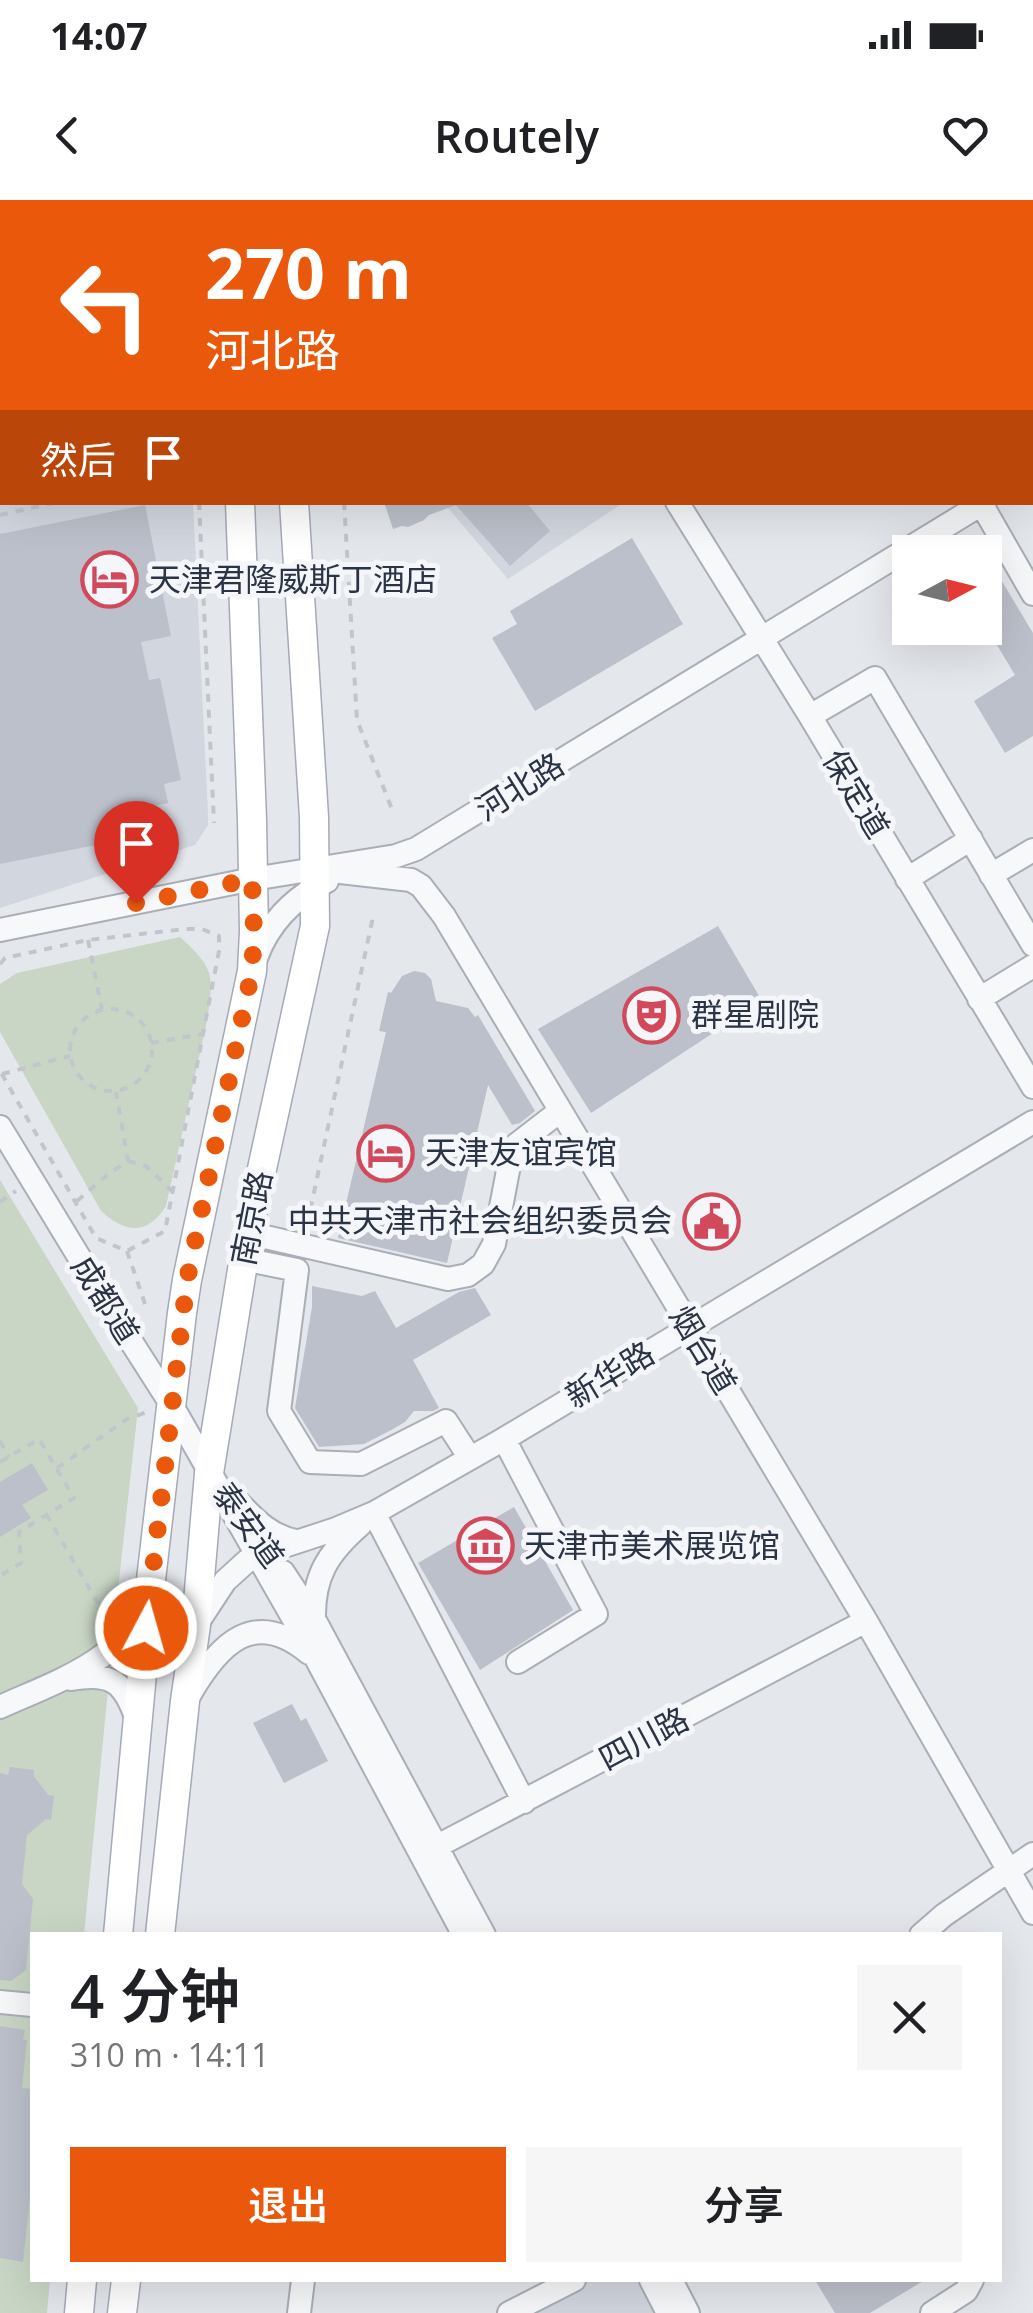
<!DOCTYPE html>
<html lang="zh">
<head>
<meta charset="utf-8">
<style>
	:root { --surface:#fff; --page:#f6f6f6; --text:#202124; --muted:#757577; --accent:#ea580c }
	body { margin:0; font-family:"Open Sans","Noto Sans SC",sans-serif; background:var(--page); color:var(--text); height:100vh; display:flex; flex-direction:column; font-size:38px; white-space:nowrap }
	* { box-sizing:border-box; margin:0 }
	p { font-size:32px; color:var(--muted) }
	.icon { flex:none; width:55px; height:55px; fill:none; stroke:currentColor; stroke-width:2; stroke-linecap:round; stroke-linejoin:round }
	.map { position:relative; flex:1; overflow:hidden }
	.drawer { position:absolute; left:30px; top:1732px; width:972px; height:350px; display:flex; flex-direction:column; background:var(--surface); border-radius:0px; box-shadow:0 10px 40px #0002 }
	.drawer>* { flex:none }
	.banner { position:absolute; left:0px; top:0px; width:1035px; height:305px; box-shadow:0 10px 40px #0002; background:#ea580c; color:#fff; overflow:hidden }
	.needle { width:65px; rotate:83deg }
	.fabs { position:absolute; left:892px; top:335px; display:grid; gap:20px }
	.fabs a { display:grid; place-items:center; width:110px; height:110px; border-radius:0px; background:var(--surface); box-shadow:0 10px 40px #0002; font-size:50px }
	.pin { position:absolute; display:grid; place-items:center; width:85px; height:85px; color:#fff; margin:-102px -42px; border-radius:50% 50% 50% 0; rotate:-45deg; box-shadow:0 0 10px #0007 }
	.pin .icon { rotate:45deg }
	.me { position:absolute; width:110px; margin:-55px; rotate:6deg; stroke-linejoin:round; filter:drop-shadow(0 0 8px #0008) }
	.turn { display:flex; align-items:center; gap:35px; height:210px; padding:0 40px; font-size:45px }
	.turn .icon { width:130px; height:130px; stroke-width:2.5 }
	.turn b { display:block; font-size:70px; line-height:85px }
	.then { display:flex; align-items:center; height:95px; padding:0 40px; background:#0003; gap:20px; font-size:38px }
	.round { display:grid; place-items:center; flex:none; width:105px; height:105px; border-radius:0px; background:var(--page) }
	.summary { display:flex; align-items:center; justify-content:space-between; height:170px; padding:0 40px }
	h1 { font-size:60px; font-weight:600; line-height:75px }
	.action { display:flex; gap:20px; margin-top:auto; padding:20px 40px }
	.action a { flex:1; height:115px; border-radius:0px; background:var(--accent); color:#fff; font-size:40px; font-weight:600; line-height:115px; text-align:center }
	.action a+a { background:var(--page); color:var(--text) }
	.status { display:flex; justify-content:space-between; align-items:center; height:70px; padding:0 50px; background:var(--surface); direction:ltr }
	.status svg { height:28px; fill:currentColor }
	header { display:flex; justify-content:space-between; align-items:center; height:130px; padding:0 40px; background:var(--surface); font-size:45px; font-weight:600 }
	.map>svg:first-child { display:block }
	.built { fill:#d2d6de }
	.green { fill:#c9d6c5 }
	.building { fill:#bbc0ca }
	.lines { fill:none; stroke-linecap:round; stroke-linejoin:round }
	.minor-casing { stroke:#a9aeb7; stroke-width:26 }
	.major-casing { stroke:#a3abb8; stroke-width:31 }
	.path { stroke:#c2c5cb; stroke-width:4; stroke-dasharray:8 8; stroke-linecap:butt }
	.minor { stroke:#f7f8fa; stroke-width:22 }
	.major { stroke:#fff; stroke-width:28 }
	.route { stroke:#ea580c; stroke-width:18; stroke-dasharray:0 32.4 }
	.labels { text-anchor:middle; stroke-width:10; stroke-linejoin:round; paint-order:stroke }
	.poi-label { font-size:32px; fill:#2b3445; stroke:#f4f6f9; text-anchor:start }
	.street-label { font-size:32px; fill:#2b3445; stroke:#f4f6f9 }
</style>
</head>
<body>
<div class="status"><b>14:07</b><svg viewBox="0 0 49 12"><path d="M0 12V9h3v3zM5 12V6h3v6zM10 12V3h3v9zM15 12V0h3v12zM26 1h20v11H26zM47 4h2v5h-2z"/></svg></div>
<header><svg class="icon" aria-label="back" viewBox="0 0 24 24"><path d="M15 5l-7 7 7 7"/></svg>Routely<svg class="icon" aria-label="heart" viewBox="0 0 24 24"><path d="M12 20l-8-8c-3-5 5-10 8-4 3-6 11-1 8 4z"/></svg></header>
<div class="map">
<svg width="1033" height="2113" viewBox="0 0 1033 2113">
	<rect width="100%" height="100%" fill="#e4e7ec"/>
	<path class="built" d="M0 0H179V2H2V302L193 303 208 615V625L195 645 0 708Z
		M444 303H623L508 379Z
		M561 2080H659L676 2113H502Z"/>
	<path class="green" d="M180 737C215 769 214 775 207 821L166 1006C147 1036 125 1033 101 1011L0 832V784L17 773Z
		M0 980 138 1208 116 1408 84 1735H32V2080H50L47 2113H0Z"/>
	<path class="building" d="M384 302H526L550 331 510 366 456 305 429 315 424 320 408 327 402 326 393 329Z
		M145 305 171 436 141 442 149 480 160 478 181 580 164 584 168 603 136 609 141 636 0 664V334Z
		M632 338 683 424 535 511 492 438 517 424 510 411Z
		M985 353 1033 433V536L1005 553 974 501 1015 475 985 425Z
		M718 726 762 801 591 913 538 829Z
		M414 771 425 773 431 779 436 801 468 808 475 817 478 815 535 911 520 923 512 925 488 885 447 1063 338 1038 386 832 379 831 388 792 391 793 402 776Z
		M312 1086 362 1096 375 1091 396 1128 459 1092 475 1088 491 1115 413 1160 439 1208 433 1211H414L405 1222 393 1229 364 1244 319 1247 295 1208 312 1107Z
		M32 1263 48 1290 22 1305 31 1318 0 1337V1282Z
		M514 1307 573 1410 480 1470 418 1363Z
		M292 1504 301 1521 306 1518 328 1561 284 1583 253 1523Z
		M10 1567 34 1570V1576L48 1595 54 1596 51 1620 46 1619 27 1635 22 1684 33 1699 26 1770 11 1781 0 1780V1573L8 1575Z
		M0 1826 25 1830 23 1840H27L22 1888 32 1889V1978L23 2062 0 2058Z
		M815 2080H925L870 2113H835Z"/>
	<g class="lines">
		<defs>
			<path id="minor" d="M431 0 434 2
				M781 0 782 2
				M877 0 879 2
				M960 0 962 2 966 0
				M587 2 590 0
				M762 2 765 0
				M1032 119 1033 120
				M1032 137 1033 136
				M1032 269 1033 270
				M0 280 2 279
				M677 302 810 516 1033 887
				M982 305 1033 394
				M810 516 875 478 1033 745
				M314 669 411 680 421 686 444 716 866 1421 1033 1713
				M991 675 1033 650
				M907 679 971 639
				M0 730 253 679 396 656 416 649 985 302
				M256 758C269 722 293 698 327 681
				M979 799 1033 766
				M0 927 118 1121 171 1204 317 1460 464 1735
				M248 1033 448 1079 468 1075 483 1064 494 1044 510 960 516 945 560 911
				M243 1059 297 1070 279 1211 310 1262 361 1264 446 1221 470 1258
				M504 1239 596 1414 518 1462
				M233 1297C252 1316 268 1336 296 1341
				M374 1313 524 1602
				M283 1372 314 1419 484 1735
				M314 1419C313 1376 328 1353 360 1325
				M198 1422 225 1381 247 1361 269 1351 336 1329 374 1313 504 1239 1033 922
				M71 1479C111 1472 124 1481 137 1520
				M190 1494C219 1444 254 1407 309 1453
				M0 1507C53 1483 119 1462 145 1406
				M426 1652 866 1421
				M921 1735 944 1715 1033 1654
				M0 1802 32 1805
				M651 2080 668 2113
				M671 2080 688 2113
				M299 2113 303 2080
				M509 2113 574 2080
				M932 2113 966 2091 972 2080"/>
			<path id="major" d="M278 0V2
				M236 2V0
				M118 1735 149 1397 182 1113 187 1080 252 771 254 732 252 620 240 302
				M160 1735 185 1501 196 1425 209 1273 248 1033 315 726 314 617 294 302
				M79 2113 82 2080
				M122 2113 126 2080"/>
		</defs>
		<use href="#minor" class="minor-casing"/>
		<use href="#major" class="major-casing"/>
		<path class="path" d="M186 0V2
			M316 2V0
			M0 134H2
			M199 302 214 623
			M344 302 357 520 393 612
			M0 315 58 302
			M88 740 102 809
			M0 764 5 758 88 740 185 729H202L219 736V751L165 1031 127 1051 96 1038 0 871
			M70 850a41 41 0 1 1 82 0a41 41 0 1 1-82 0Z
			M151 843 203 834
			M2 874 70 856
			M128 961 146 966 172 991
			M77 1001 107 975 128 961 116 892
			M0 1002 16 991
			M307 1025 373 717
			M127 1051 145 1104
			M0 1241 9 1257
			M0 1262 39 1239 74 1298 19 1332 21 1363 0 1376
			M57 1268 127 1219 150 1211
			M46 1314 109 1422"/>
		<use href="#minor" class="minor"/>
		<use href="#major" class="major"/>
	</g>
	<g class="lines">
		<path class="route" d="M136 703 252 679 254 732 252 771 187 1080 146 1428"/>
	</g>
	<defs>
		<symbol id="hotel-ring" viewBox="-11 -11 22 22"><circle r="9.5" fill="#f4f6f9" stroke="#d1495b" stroke-width="1.5"/><path d="M-6-4.5h1.5V1H6V5H4.5V3h-9V5H-6ZM-4 0a1.8 1.8 0 1 1 3.6 0ZM.5 0V-2.5h3Q6-2.5 6 0Z" fill="#d1495b"/></symbol>
		<symbol id="theatre-ring" viewBox="-11 -11 22 22"><circle r="9.5" fill="#f4f6f9" stroke="#d1495b" stroke-width="1.5"/><path d="M-5-5.5Q0-4 5-5.5V0Q5 5 0 6Q-5 5-5 0ZM-3.3-2.5H-1v1.5H-3.3ZM1-2.5H3.3v1.5H1ZM-2.8 1Q0 5.5 2.8 1Z" fill="#d1495b"/></symbol>
		<symbol id="civic-ring" viewBox="-11 -11 22 22"><circle r="9.5" fill="#f4f6f9" stroke="#d1495b" stroke-width="1.5"/><path d="M-.6-6.5H3V-4.5H.6V-3L4-1V1h2V6H-6V1h2V-1L-.6-3ZM-1.2 2.5V6h2.4V2.5Z" fill="#d1495b"/></symbol>
		<symbol id="museum-ring" viewBox="-11 -11 22 22"><circle r="9.5" fill="#f4f6f9" stroke="#d1495b" stroke-width="1.5"/><path d="M0-6L6-3V-2H-6V-3ZM-5-1h2V3h-2ZM-1-1h2V3h-2ZM3-1h2V3H3ZM-6 4H6V6H-6Z" fill="#d1495b"/></symbol>
	</defs>
	<g fill-rule="evenodd">
		<use href="#hotel-ring" x="78" y="348" width="63" height="63"/>
		<use href="#theatre-ring" x="620" y="784" width="63" height="63"/>
		<use href="#hotel-ring" x="354" y="922" width="63" height="63"/>
		<use href="#civic-ring" x="680" y="990" width="63" height="63"/>
		<use href="#museum-ring" x="454" y="1314" width="63" height="63"/>
	</g>
	<g class="labels">
		<g class="poi-label">
			<text x="149" y="391">天津君隆威斯丁酒店</text>
			<text x="691" y="826">群星剧院</text>
			<text x="425" y="964">天津友谊宾馆</text>
			<text x="672" y="1032" text-anchor="end">中共天津市社会组织委员会</text>
			<text x="524" y="1357">天津市美术展览馆</text>
		</g>
		<g class="street-label">
			<text transform="translate(520 587) rotate(-32)" y="11">河北路</text>
			<text transform="translate(856 594) rotate(59)" y="11">保定道</text>
			<text transform="translate(252 1018) rotate(-79)" y="11">南京路</text>
			<text transform="translate(105 1100) rotate(58)" y="11">成都道</text>
			<text transform="translate(703 1150) rotate(59)" y="11">烟台道</text>
			<text transform="translate(610 1175) rotate(-31)" y="11">新华路</text>
			<text transform="translate(248 1325) rotate(54)" y="11">泰安道</text>
			<text transform="translate(644 1539) rotate(-28)" y="11">四川路</text>
		</g>
	</g>
</svg>
<div class="fabs">
<a><svg class="needle" viewBox="-14 -14 28 28"><path d="M0-13l5 13h-10z" fill="#e53935"/><path d="M0 13l5-13h-10z" fill="#757577"/></svg></a>
</div>
<div class="pin" style="left:136px;top:703px;background:#d93025"><svg class="icon" aria-label="arrive" viewBox="0 0 24 24"><path d="M6 21V4h12l-3 4 3 4H6"/></svg></div>
<svg class="me" style="left:146px;top:1428px" viewBox="-20 -20 40 40"><circle r="17" fill="#ea580c" stroke="#fff" stroke-width="3"/><path d="M0-11L8 9 0 5-8 9z" fill="#fff"/></svg>
<div class="banner">
<div class="turn"><svg class="icon" aria-label="left" viewBox="0 0 24 24"><path d="M17 20v-9H6M10 6l-5 5 5 5"/></svg><div><b>270 m</b>河北路</div></div>
<div class="then">然后<svg class="icon" aria-label="arrive" viewBox="0 0 24 24"><path d="M6 21V4h12l-3 4 3 4H6"/></svg></div>
</div>
<section class="drawer">
<div class="summary"><div><h1>4 分钟</h1><p>310 m · 14:11</p></div><a class="round"><svg class="icon" aria-label="close" viewBox="0 0 24 24"><path d="M6 6l12 12M18 6L6 18"/></svg></a></div>
<div class="action"><a>退出</a><a>分享</a></div>
</section>
</div>
</body>
</html>
